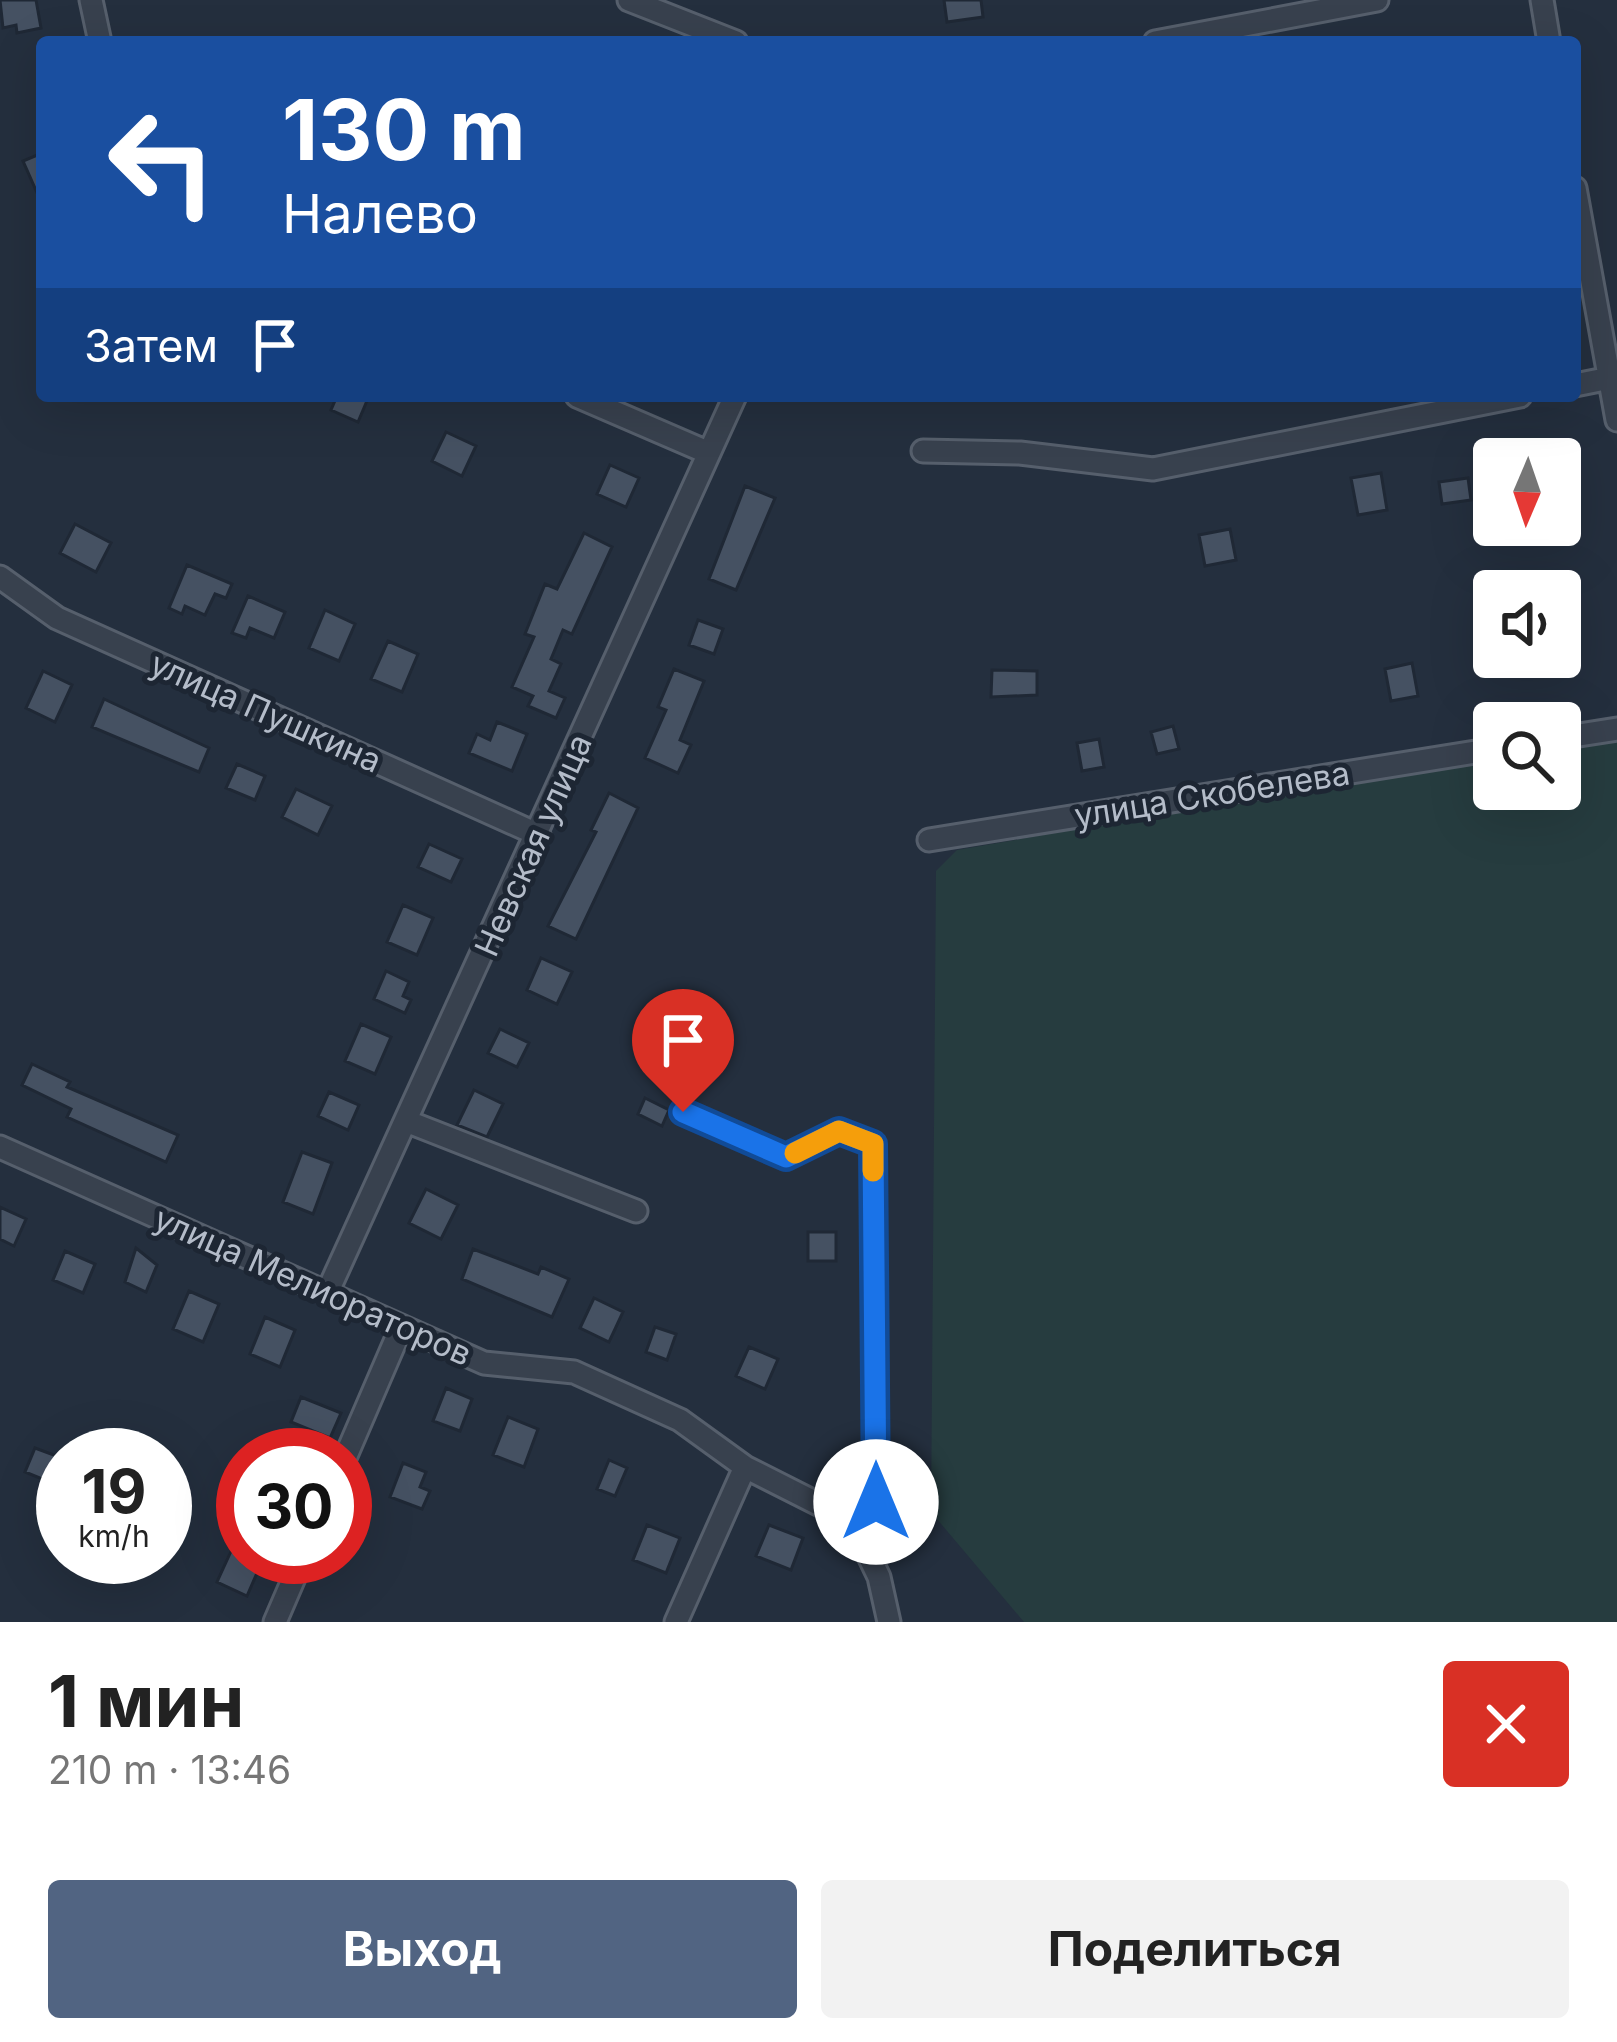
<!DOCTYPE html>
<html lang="ru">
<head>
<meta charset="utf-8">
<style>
	:root { --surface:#fff; --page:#f2f2f2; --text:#222; --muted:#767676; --accent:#516482 }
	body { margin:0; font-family:Inter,sans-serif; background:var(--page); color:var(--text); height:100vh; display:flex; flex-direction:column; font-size:45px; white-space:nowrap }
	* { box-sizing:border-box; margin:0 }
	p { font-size:39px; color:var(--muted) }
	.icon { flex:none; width:66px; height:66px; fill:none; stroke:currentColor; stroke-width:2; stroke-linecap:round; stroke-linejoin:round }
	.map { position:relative; height:1622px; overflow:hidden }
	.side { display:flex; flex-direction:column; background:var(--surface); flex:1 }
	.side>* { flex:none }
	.hud { position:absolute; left:36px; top:36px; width:1545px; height:366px; border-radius:12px; box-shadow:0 12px 48px #0002; background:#1a4fa0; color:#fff; overflow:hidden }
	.needle { width:78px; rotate:182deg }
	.buttons { position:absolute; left:1473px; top:438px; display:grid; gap:24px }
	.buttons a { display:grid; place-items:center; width:108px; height:108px; border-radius:12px; background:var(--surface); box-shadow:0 12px 48px #0002; font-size:60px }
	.speed { position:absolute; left:36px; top:1428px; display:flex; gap:24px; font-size:60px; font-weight:700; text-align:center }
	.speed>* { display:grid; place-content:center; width:156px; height:156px; border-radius:50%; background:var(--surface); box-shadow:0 12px 48px #0002; line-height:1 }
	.speed small { font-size:30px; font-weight:400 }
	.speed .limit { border:18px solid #d22; background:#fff; color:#111 }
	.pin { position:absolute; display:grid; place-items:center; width:102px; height:102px; color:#fff; margin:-123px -51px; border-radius:50% 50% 50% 0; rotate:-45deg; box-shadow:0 0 12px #0007 }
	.pin .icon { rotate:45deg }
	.me { position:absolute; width:132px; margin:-66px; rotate:0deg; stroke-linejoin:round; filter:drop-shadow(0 0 9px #0008) }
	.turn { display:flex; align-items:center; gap:42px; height:252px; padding:0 48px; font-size:54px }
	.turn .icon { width:156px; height:156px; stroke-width:2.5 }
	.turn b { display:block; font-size:84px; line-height:102px }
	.then { display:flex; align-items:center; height:114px; padding:0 48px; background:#0003; gap:24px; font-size:45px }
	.round { display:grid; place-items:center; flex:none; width:126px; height:126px; border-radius:12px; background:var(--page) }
	.overview { display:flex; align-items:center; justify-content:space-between; height:204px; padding:0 48px }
	h1 { font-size:72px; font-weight:700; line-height:90px }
	.button { display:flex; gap:24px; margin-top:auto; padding:24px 48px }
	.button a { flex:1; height:138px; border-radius:12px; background:var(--accent); color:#fff; font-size:48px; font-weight:700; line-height:138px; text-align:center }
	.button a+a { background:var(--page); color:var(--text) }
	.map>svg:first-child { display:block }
	.green { fill:#263c3f }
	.building { fill:#455162; stroke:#1f2835; stroke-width:3 }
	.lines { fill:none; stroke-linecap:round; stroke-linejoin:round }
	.street-casing { stroke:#565f6c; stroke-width:27 }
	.street { stroke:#38414e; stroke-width:21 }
	.route-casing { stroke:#114b97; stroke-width:30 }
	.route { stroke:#1a73e8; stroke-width:21 }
	.slow { stroke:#f59e0b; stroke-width:21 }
	.labels { text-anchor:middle; stroke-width:10; stroke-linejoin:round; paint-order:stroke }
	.street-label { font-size:33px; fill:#b4bcc9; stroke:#1d2633 }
</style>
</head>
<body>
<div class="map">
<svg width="1617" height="1622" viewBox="0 0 1617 1622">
	<rect width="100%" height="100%" fill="#242f3e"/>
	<path class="green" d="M1617 736V1622H1024L931 1512 936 871 957 850 1494 757V789H1560V746Z"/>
	<path class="building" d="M0 0H36L41 28 17 33 16 25 3 28Z
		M944 0H981L983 17 947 22Z
		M42 153V204L23 161Z
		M337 396H369L358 422 331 410Z
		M446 432 476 446 462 476 432 461Z
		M1538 443 1540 459H1489V450Z
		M610 465 639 478 626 507 597 494Z
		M1381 473 1387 510 1358 515 1351 478Z
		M1468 478 1471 500 1442 504 1439 482Z
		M745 486 775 498 736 590 709 579Z
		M75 524 111 543 96 572 60 553Z
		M1230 529 1236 560 1205 566 1199 535Z
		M584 533 612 547 572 634 563 630 551 659 561 664 549 691 565 698 556 718 528 706 533 696 512 687 534 637 525 634 545 584 557 589Z
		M187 565 232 584 226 598 215 594 205 615 185 606 182 614 169 608Z
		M248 596 285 612 274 638 250 628 246 638 232 633Z
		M325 610 355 624 339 661 309 648Z
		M698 620 723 629 714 654 689 645Z
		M388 641 418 654 402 692 371 679Z
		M1412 663 1418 696 1391 701 1385 669Z
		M674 669 704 681 680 740 691 745 678 773 645 758 666 710 658 707Z
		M992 670 1037 671V695L991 697Z
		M43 671 72 685 55 722 26 708Z
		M104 699 209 748 199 772 92 727Z
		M497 722 527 734 512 771 469 753 477 734 490 740Z
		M1173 726 1179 749 1157 754 1151 732Z
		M1099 739 1104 767 1082 771 1077 743Z
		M237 764 265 776 255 800 226 788Z
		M296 789 332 806 318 835 282 817Z
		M609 793 638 808 576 939 548 926 596 832 591 830Z
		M429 844 462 859 451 882 418 867Z
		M403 905 433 918 417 955 387 942Z
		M541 958 572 972 557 1004 527 990Z
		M386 971 409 982 403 996 411 1000 405 1013 374 999Z
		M361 1024 391 1037 375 1074 345 1061Z
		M500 1029 529 1043 517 1067 488 1053Z
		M32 1064 70 1082 67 1087 178 1135 166 1162 67 1117 71 1109 22 1085Z
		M474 1090 503 1104 487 1137 457 1125Z
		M329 1092 359 1105 348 1130 318 1116Z
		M645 1098 669 1110 662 1126 638 1114Z
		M302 1152 332 1163 313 1214 283 1202Z
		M426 1189 458 1205 441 1239 409 1223Z
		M0 1207 26 1219 14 1246 0 1239Z
		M808 1232H836V1261H808Z
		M136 1248 157 1265 146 1292 125 1282Z
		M473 1249 538 1274 541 1267 569 1279 552 1317 462 1279Z
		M65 1251 95 1264 83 1293 53 1280Z
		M189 1291 219 1304 203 1342 173 1329Z
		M594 1298 623 1312 609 1342 580 1328Z
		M265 1317 295 1330 280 1367 250 1354Z
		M655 1327 676 1334 667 1360 646 1352Z
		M749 1347 778 1359 765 1389 736 1376Z
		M446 1388 472 1399 460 1431 433 1421Z
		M301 1397 341 1413 330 1438 291 1422Z
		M508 1417 538 1429 524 1467 493 1455Z
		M35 1448 62 1458 52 1483 25 1472Z
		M609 1460 627 1468 615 1496 597 1489Z
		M403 1463 426 1472 420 1487 430 1491 422 1509 390 1497Z
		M243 1525V1557H264L247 1596 217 1582Z
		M647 1525 680 1538 666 1573 633 1560Z
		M769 1525 803 1538 791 1570 756 1556Z"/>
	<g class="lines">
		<defs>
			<path id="street" d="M91 0 100 42
				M629 0 736 42
				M1542 0 1549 42
				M1155 42 1377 0
				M1575 188 1617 420
				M1575 385 1610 378
				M577 396 709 453
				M923 451 1020 453 1153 469 1520 396
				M0 577 57 618 539 835
				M1560 738 1617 729
				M929 840 1494 749
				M684 1112 786 1157 839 1131 873 1144 876 1501 852 1521
				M406 1121 636 1211
				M0 1147 484 1363 574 1372 680 1420 745 1467 852 1521 879 1577 889 1622
				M327 1293 735 396
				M345 1458 401 1328
				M275 1622 303 1557
				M676 1622 745 1467"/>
		</defs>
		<use href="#street" class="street-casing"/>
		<use href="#street" class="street"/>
	</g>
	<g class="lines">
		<defs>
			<path id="route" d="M683 1112 786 1157 839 1131 873 1144 876 1502"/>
		</defs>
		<use href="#route" class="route-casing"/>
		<use href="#route" class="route"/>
		<path class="slow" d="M795 1153 839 1131 873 1144V1171"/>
	</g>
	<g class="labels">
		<g class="street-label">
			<text transform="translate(266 712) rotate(24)" y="12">улица Пушкина</text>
			<text transform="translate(1212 794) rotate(-9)" y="12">улица Скобелева</text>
			<text transform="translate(533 845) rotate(-66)" y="12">Невская улица</text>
			<text transform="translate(313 1286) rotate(24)" y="12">улица Мелиораторов</text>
		</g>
	</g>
</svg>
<div class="buttons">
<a><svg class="needle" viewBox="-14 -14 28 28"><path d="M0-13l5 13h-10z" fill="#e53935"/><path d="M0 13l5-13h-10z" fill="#767676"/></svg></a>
<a><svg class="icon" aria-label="sound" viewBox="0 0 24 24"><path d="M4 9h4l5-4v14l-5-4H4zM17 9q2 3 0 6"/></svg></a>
<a><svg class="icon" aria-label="search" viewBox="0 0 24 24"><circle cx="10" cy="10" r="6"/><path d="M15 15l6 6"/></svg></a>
</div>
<div class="speed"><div>19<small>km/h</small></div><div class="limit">30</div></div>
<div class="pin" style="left:683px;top:1112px;background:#d93025"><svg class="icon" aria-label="arrive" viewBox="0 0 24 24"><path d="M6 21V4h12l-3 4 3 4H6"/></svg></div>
<svg class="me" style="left:876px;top:1502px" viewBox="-20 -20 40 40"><circle r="19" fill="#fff"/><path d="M0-13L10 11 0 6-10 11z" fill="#1a73e8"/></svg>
<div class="hud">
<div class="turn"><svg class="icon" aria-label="left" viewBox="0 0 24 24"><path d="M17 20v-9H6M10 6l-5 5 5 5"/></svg><div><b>130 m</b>Налево</div></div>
<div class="then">Затем<svg class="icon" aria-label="arrive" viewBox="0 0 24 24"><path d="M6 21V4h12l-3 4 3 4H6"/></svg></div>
</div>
</div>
<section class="side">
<div class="overview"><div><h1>1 мин</h1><p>210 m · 13:46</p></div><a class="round" style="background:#d93025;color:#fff"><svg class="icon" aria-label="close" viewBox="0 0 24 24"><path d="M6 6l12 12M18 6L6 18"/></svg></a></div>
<div class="button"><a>Выход</a><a>Поделиться</a></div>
</section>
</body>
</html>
